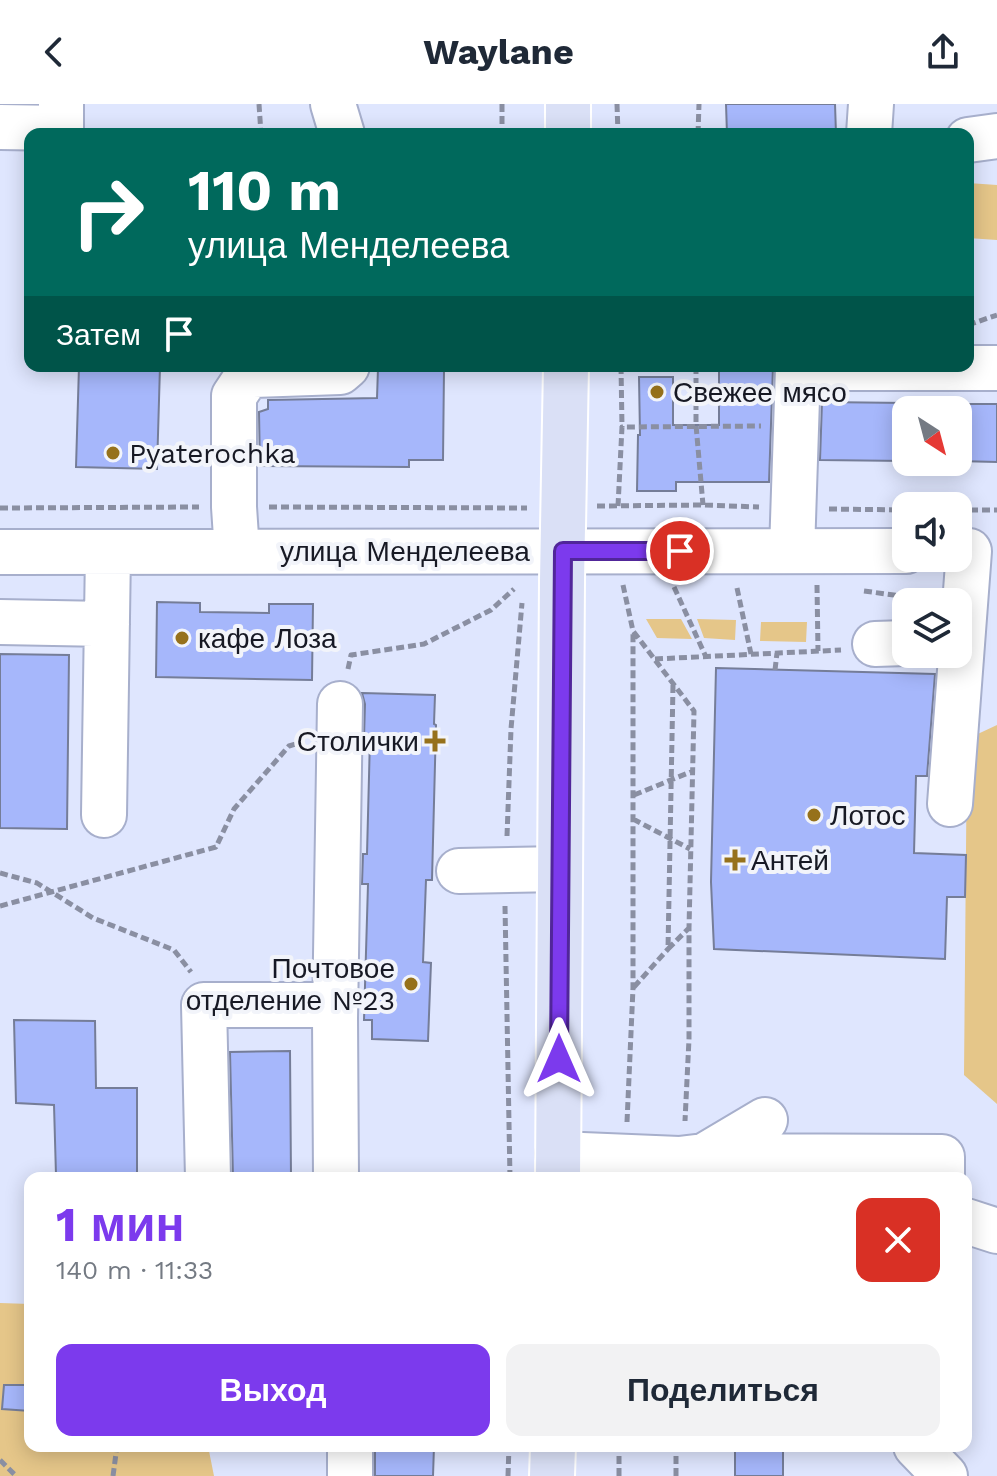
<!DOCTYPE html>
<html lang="ru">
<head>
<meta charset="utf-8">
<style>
	:root { --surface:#fff; --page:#f2f2f3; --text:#1f2937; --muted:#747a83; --accent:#7c3aed }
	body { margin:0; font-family:"Work Sans",sans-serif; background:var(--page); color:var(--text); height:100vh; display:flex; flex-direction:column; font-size:30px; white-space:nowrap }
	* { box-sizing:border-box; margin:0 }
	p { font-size:26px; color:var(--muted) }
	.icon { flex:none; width:44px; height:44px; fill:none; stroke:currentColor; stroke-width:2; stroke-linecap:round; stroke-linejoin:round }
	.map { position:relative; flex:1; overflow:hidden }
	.details { position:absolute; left:24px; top:1068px; width:948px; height:280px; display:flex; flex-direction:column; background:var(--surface); border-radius:16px; box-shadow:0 4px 20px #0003 }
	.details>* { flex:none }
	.top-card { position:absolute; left:24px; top:24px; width:950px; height:244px; border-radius:16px; box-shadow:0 4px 20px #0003; background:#00695c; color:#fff; overflow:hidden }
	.needle { width:52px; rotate:144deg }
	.controls { position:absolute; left:892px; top:292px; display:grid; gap:16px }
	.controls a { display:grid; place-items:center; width:80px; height:80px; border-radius:16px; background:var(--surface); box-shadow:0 4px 20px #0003; font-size:40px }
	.pin { position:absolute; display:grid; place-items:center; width:68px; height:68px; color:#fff; margin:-34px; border:4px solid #fff; border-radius:50%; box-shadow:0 2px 8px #0007 }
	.me { position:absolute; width:88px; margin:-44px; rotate:0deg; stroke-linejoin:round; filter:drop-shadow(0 0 6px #0008) }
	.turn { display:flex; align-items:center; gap:28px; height:168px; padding:0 32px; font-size:36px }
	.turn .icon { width:104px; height:104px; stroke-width:2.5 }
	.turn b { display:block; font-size:56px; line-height:68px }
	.then { display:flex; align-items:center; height:76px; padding:0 32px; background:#0003; gap:16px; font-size:30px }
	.round { display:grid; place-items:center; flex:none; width:84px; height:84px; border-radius:16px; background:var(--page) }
	.head { display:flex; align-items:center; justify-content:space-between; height:136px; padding:0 32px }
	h1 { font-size:48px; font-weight:700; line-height:60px; color:var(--accent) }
	.action { display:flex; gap:16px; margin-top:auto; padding:16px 32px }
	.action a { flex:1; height:92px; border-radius:16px; background:var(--accent); color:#fff; font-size:32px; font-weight:700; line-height:92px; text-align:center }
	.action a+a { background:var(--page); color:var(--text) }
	header { display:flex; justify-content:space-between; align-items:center; height:104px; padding:0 32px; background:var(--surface); font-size:36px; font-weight:700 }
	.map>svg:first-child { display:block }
	.green { fill:#e5c689 }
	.building { fill:#a6b7fb; stroke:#757d98; stroke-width:2 }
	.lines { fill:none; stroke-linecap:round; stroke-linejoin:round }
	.minor-casing { stroke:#a7afcc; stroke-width:48 }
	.major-casing { stroke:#fff; stroke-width:48 }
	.path { stroke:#8a8fa2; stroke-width:5; stroke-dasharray:8 4; stroke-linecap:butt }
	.minor { stroke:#fff; stroke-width:44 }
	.major { stroke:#dae0f6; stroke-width:44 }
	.route-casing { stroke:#51269a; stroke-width:20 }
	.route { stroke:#7c3aed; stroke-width:14 }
	.poi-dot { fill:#96711b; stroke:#f2f4fa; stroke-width:3 }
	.labels { text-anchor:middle; stroke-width:8; stroke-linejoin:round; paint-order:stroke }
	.poi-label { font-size:28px; fill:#171924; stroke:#f2f4fa; text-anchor:start }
	.street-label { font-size:28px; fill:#171924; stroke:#f2f4fa }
</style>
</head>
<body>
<header><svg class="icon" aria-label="back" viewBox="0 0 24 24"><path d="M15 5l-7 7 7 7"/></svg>Waylane<svg class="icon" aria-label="share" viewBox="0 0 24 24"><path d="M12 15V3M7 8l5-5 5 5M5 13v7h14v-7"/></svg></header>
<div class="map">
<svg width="997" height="1372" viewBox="0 0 997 1372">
	<rect width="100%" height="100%" fill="#dfe6fe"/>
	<path class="green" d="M968 79 997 81V136L968 134Z
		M646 515H681L692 535 657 534Z
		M697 515 736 516 735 536 704 534Z
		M761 518H807L806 538 760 537Z
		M997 621V1000L964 971 967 635Z
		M0 1199 30 1200V1342H208L214 1372H0Z"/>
	<path class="building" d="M726 0H835L836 30H727Z
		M79 262H160L157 365 76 363Z
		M389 262H436V266H444L443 356H409V363L260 362 259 308 268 305V296L377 294 378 264Z
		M719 262H773L769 378H676V387H637L638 331H640L639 273H673V321H719Z
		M822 298 906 299V357L820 356Z
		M958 300H997V358L958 357Z
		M157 498 200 499V508L269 509V500H313L312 576 156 573Z
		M0 550 69 551 67 725 0 724Z
		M716 564 935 570 927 672H916L914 749 966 751 965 793H947L945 855 714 845 711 778Z
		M362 589 435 591 434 620 436 621 432 776H426L423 858 431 859 428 937 372 935V916H364L368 780H362L363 750H367L370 634H364L365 600Z
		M14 916 95 917 96 984H137V1071H56L54 1001 16 999Z
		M290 947 291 1074H233L230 948Z
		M4 1281H30V1307L2 1305Z
		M375 1342H434L433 1372H375Z
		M735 1342H783V1372H735Z"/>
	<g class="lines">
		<defs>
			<path id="minor" d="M333 0 342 30
				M0 23 61 24V0
				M869 30 871 0
				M968 36 997 32
				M792 447 798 264H997
				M0 448 906 447
				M237 448 234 403V292L244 277 252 271 340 268 347 262
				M0 518 107 520
				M875 540 906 539
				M950 700 969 447
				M104 711 108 448
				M459 767 560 765
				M558 1050 679 1055 704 1052 942 1053V1074
				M706 1051 765 1016
				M208 1074 204 901H335
				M336 1074 335 914 340 600
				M966 1117 997 1127
				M916 1342 945 1372
				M350 1372V1342"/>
			<path id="major" d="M568 0V30
				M558 1074 562 477 566 262
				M552 1372 553 1342"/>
		</defs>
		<use href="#minor" class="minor-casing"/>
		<use href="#major" class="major-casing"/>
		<path class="path" d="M259 0 261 30
			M502 0V30
			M617 0 618 30
			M698 30 699 0
			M968 221 997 211
			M621 262 622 323
			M696 262V321L703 401
			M597 402 703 401 759 403
			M618 402 622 323 761 322
			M269 403 527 404
			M0 404 199 403
			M829 405 906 406
			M958 406H997
			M623 481 633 527 694 607 689 824V935L685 1017
			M817 481 818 547
			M674 483 706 553
			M737 484 751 550
			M864 487 930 496
			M655 555 841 546
			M348 565 351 551 424 540 491 506 514 485
			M775 566 777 549
			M673 581 668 845 689 824
			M634 691 693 667
			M633 715 690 745
			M507 732 511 625 522 499
			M0 769 37 779 93 814 174 846 191 868
			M0 802 216 743 234 705 289 642 302 638
			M505 802 510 1074
			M634 883 668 845
			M627 1018 633 884V528
			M0 1356 16 1372
			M113 1372 117 1342
			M508 1372 509 1342
			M619 1372V1342
			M676 1372V1342"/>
		<use href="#minor" class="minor"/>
		<use href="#major" class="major"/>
	</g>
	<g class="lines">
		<defs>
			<path id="route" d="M559 955 563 447H680"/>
		</defs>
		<use href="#route" class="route-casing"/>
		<use href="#route" class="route"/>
	</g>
	<g class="poi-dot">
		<circle cx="657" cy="288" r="8"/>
		<circle cx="113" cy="349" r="8"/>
		<circle cx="182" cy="534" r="8"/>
		<path d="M431 625h8v8h8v8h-8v8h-8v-8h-8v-8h8z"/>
		<circle cx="814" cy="711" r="8"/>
		<path d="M731 744h8v8h8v8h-8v8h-8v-8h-8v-8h8z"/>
		<circle cx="411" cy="880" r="8"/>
	</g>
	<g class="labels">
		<g class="poi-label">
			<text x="673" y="298">Свежее мясо</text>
			<text x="129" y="359">Pyaterochka</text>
			<text x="198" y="544">кафе Лоза</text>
			<text x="419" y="647" text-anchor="end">Столички</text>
			<text x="830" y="721">Лотос</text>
			<text x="751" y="766">Антей</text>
			<text x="395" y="874" text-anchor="end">Почтовое<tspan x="395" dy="32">отделение №23</tspan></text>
		</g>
		<g class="street-label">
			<text x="405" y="457">улица Менделеева</text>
		</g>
	</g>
</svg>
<div class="controls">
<a><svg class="needle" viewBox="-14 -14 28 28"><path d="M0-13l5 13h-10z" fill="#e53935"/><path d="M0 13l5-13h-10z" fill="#747a83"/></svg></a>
<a><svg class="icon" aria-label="sound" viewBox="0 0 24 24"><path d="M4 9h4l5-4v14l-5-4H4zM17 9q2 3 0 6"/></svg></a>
<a><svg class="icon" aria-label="layers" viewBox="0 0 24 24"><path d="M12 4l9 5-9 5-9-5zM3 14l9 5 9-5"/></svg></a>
</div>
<div class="pin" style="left:680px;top:447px;background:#d93025"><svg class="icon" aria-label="arrive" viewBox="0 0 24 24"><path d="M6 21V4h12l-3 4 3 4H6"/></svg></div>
<svg class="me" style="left:559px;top:955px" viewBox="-20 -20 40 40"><path d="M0-17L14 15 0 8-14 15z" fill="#7c3aed" stroke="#fff" stroke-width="4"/></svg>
<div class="top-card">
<div class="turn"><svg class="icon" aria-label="right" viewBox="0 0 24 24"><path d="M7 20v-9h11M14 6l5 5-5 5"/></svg><div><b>110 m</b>улица Менделеева</div></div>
<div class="then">Затем<svg class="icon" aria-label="arrive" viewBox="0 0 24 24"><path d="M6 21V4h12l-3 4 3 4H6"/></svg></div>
</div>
<section class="details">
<div class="head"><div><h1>1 мин</h1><p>140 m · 11:33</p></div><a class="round" style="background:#d93025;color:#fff"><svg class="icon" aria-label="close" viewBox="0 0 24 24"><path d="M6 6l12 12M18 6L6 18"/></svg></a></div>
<div class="action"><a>Выход</a><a>Поделиться</a></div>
</section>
</div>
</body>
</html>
